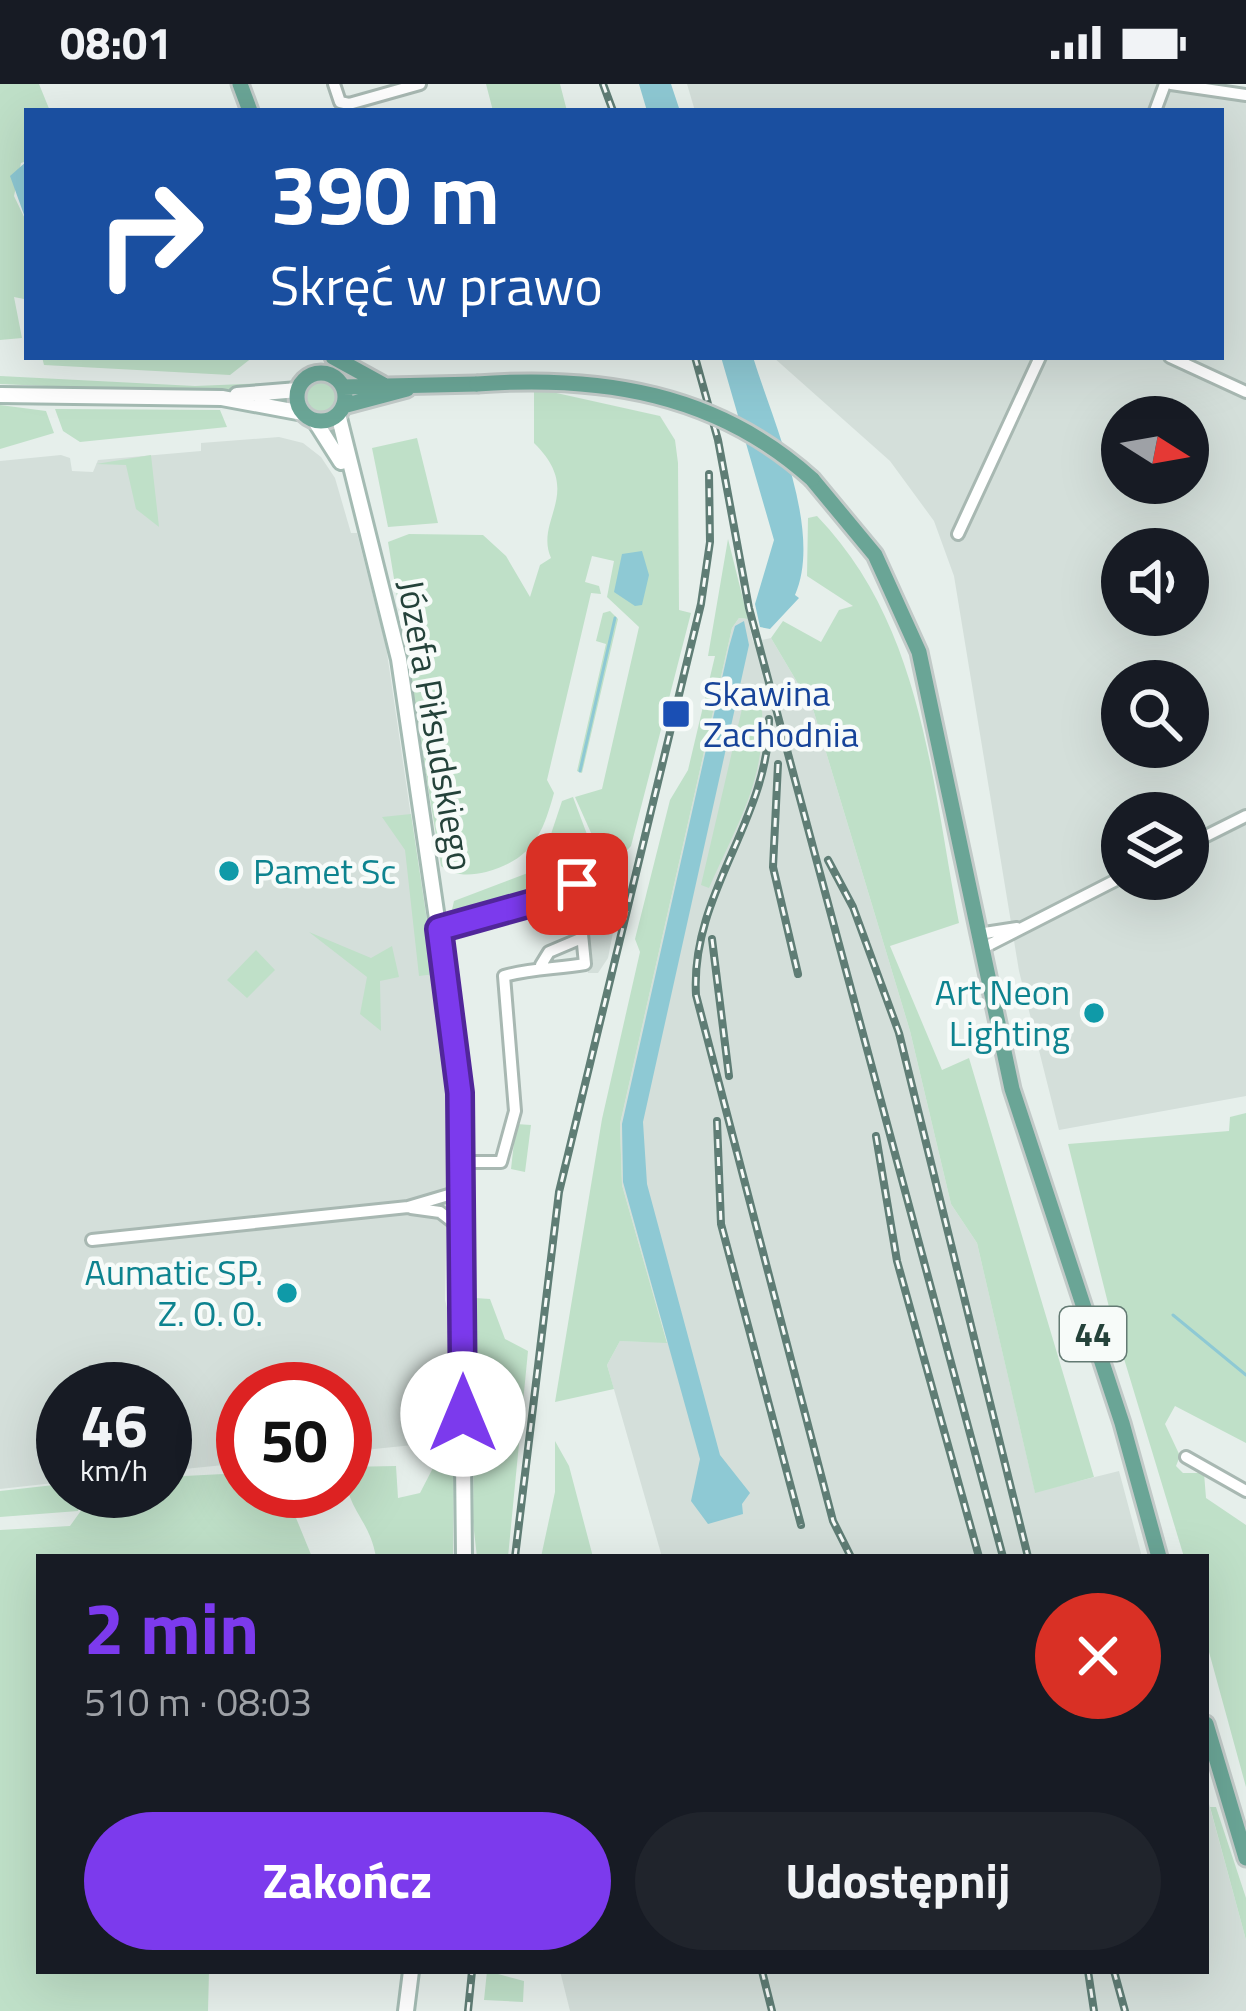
<!DOCTYPE html>
<html lang="pl">
<head>
<meta charset="utf-8">
<style>
	:root { --surface:#171b24; --page:#20242c; --text:#f1f3f6; --muted:#9ea1a6; --accent:#7c3aed }
	body { margin:0; font-family:"Titillium Web",sans-serif; background:var(--page); color:var(--text); height:100vh; display:flex; flex-direction:column; font-size:45px; white-space:nowrap }
	* { box-sizing:border-box; margin:0 }
	p { font-size:39px; color:var(--muted) }
	.icon { flex:none; width:66px; height:66px; fill:none; stroke:currentColor; stroke-width:2; stroke-linecap:round; stroke-linejoin:round }
	.map { position:relative; flex:1; overflow:hidden }
	.panel { position:absolute; left:36px; top:1470px; width:1173px; height:420px; display:flex; flex-direction:column; background:var(--surface); border-radius:0px; box-shadow:0 12px 48px #0002 }
	.panel>* { flex:none }
	.hud { position:absolute; left:24px; top:24px; width:1200px; height:252px; border-radius:0px; box-shadow:0 12px 48px #0002; background:#1a4fa0; color:#fff; overflow:hidden }
	.needle { width:78px; rotate:101deg }
	.tools { position:absolute; left:1101px; top:312px; display:grid; gap:24px }
	.tools a { display:grid; place-items:center; width:108px; height:108px; border-radius:50%; background:var(--surface); box-shadow:0 12px 48px #0002; font-size:60px }
	.speed { position:absolute; left:36px; top:1278px; display:flex; gap:24px; font-size:60px; font-weight:700; text-align:center }
	.speed>* { display:grid; place-content:center; width:156px; height:156px; border-radius:50%; background:var(--surface); box-shadow:0 12px 48px #0002; line-height:1 }
	.speed small { font-size:30px; font-weight:400 }
	.speed .limit { border:18px solid #d22; background:#fff; color:#111 }
	.pin { position:absolute; display:grid; place-items:center; width:102px; height:102px; color:#fff; margin:-51px; border-radius:24px; box-shadow:0 6px 18px #0006 }
	.me { position:absolute; width:132px; margin:-66px; rotate:0deg; stroke-linejoin:round; filter:drop-shadow(0 0 9px #0008) }
	.turn { display:flex; align-items:center; gap:42px; height:252px; padding:0 48px; font-size:54px }
	.turn .icon { width:156px; height:156px; stroke-width:2.5 }
	.turn b { display:block; font-size:84px; line-height:102px }
	.round { display:grid; place-items:center; flex:none; width:126px; height:126px; border-radius:63px; background:var(--page) }
	.overview { display:flex; align-items:center; justify-content:space-between; height:204px; padding:0 48px }
	h1 { font-size:72px; font-weight:700; line-height:90px; color:var(--accent) }
	.cta { display:flex; gap:24px; margin-top:auto; padding:24px 48px }
	.cta a { flex:1; height:138px; border-radius:72px; background:var(--accent); color:#fff; font-size:48px; font-weight:700; line-height:138px; text-align:center }
	.cta a+a { background:var(--page); color:var(--text) }
	.status { display:flex; justify-content:space-between; align-items:center; height:84px; padding:0 60px; background:var(--surface); direction:ltr }
	.status svg { height:33px; fill:currentColor }
	.map>svg:first-child { display:block }
	.built { fill:#d4dfda; fill-rule:evenodd }
	.green { fill:#bfe0c8 }
	.water { fill:#8ec9d4 }
	.lines { fill:none; stroke-linecap:round; stroke-linejoin:round }
	.stream { stroke:#8ec9d4; stroke-width:3 }
	.street-casing { stroke:#a8b8b2; stroke-width:16 }
	.secondary-casing { stroke:#a4bbb3; stroke-width:20 }
	.primary-casing { stroke:#c2cac8; stroke-width:21 }
	.street { stroke:#fff; stroke-width:10 }
	.secondary { stroke:#fff; stroke-width:14 }
	.primary { stroke:#6aa596; stroke-width:15 }
	.rail-casing { stroke:#5f7d75; stroke-width:8 }
	.rail { stroke:#f7fbf9; stroke-width:3; stroke-dasharray:9; stroke-linecap:butt }
	.primary-bridge-casing { stroke:#c2cac8; stroke-width:21; stroke-linecap:butt }
	.primary-bridge { stroke:#6aa596; stroke-width:15 }
	.route-casing { stroke:#51269a; stroke-width:30 }
	.route { stroke:#7c3aed; stroke-width:21 }
	.transit-dot { fill:#1a4fb4; stroke:#f7fbf9; stroke-width:4.5 }
	.culture-dot { fill:#0f9aa8; stroke:#f7fbf9; stroke-width:4.5 }
	.labels { text-anchor:middle; stroke-width:9; stroke-linejoin:round; paint-order:stroke }
	.shield { fill:#f7fbf9; stroke:#637a73; stroke-width:3 }
	.shield-label { font-size:33px; font-weight:bold; fill:#24423a }
	.transit-label { font-size:36px; fill:#164399; stroke:#f7fbf9; text-anchor:start }
	.street-label { font-size:36px; fill:#24423a; stroke:#f7fbf9 }
	.culture-label { font-size:36px; fill:#0d838f; stroke:#f7fbf9; text-anchor:end }
</style>
</head>
<body>
<div class="status"><b>08:01</b><svg viewBox="0 0 49 12"><path d="M0 12V9h3v3zM5 12V6h3v6zM10 12V3h3v9zM15 12V0h3v12zM26 1h20v11H26zM47 4h2v5h-2z"/></svg></div>
<div class="map">
<svg width="1246" height="1927" viewBox="0 0 1246 1927">
	<rect width="100%" height="100%" fill="#e6efeb"/>
	<path class="built" d="M687 0H1201L1246 5V1012L1059 1046 1019 887 954 492 934 437 890 377 773 273H1221V27H695ZM1122 333H1188V399H1122ZM1122 465H1188V531H1122ZM1122 597H1188V663H1122ZM1122 729H1188V795H1122Z
		M279 353 303 359 321 373 335 394 351 449H357L386 562 449 992 445 1216 451 1239 452 1357 345 1368V1305H243V1379L165 1387V1305H63V1398L0 1405V377L61 371 70 374 72 387 93 388 98 376 201 367V359Z
		M739 534 748 535 753 558 771 554 813 625 910 947 951 1120 977 1159 1035 1408 1119 1387 1142 1473H662L607 1281 620 1257 667 1258 622 1101 620 1040 732 544Z
		M592 752 618 823 608 874 598 889H588L578 795 567 798 553 766Z
		M1206 1709 1246 1856V1927H570L560 1887H1206Z"/>
	<path class="green" d="M0 0H39L50 27H27V77L21 79 14 112 27 139V223L24 215 14 213 22 254 0 256Z
		M486 0H560L567 27H493Z
		M42 273H253L230 291 44 281Z
		M0 292 195 302 269 299 270 303 183 308 0 300Z
		M305 311a17 17 0 1 1 34 0a17 17 0 1 1-34 0Z
		M534 304 660 332 675 356 678 379 679 526 691 529 631 762 608 787 575 713 602 705 639 543 607 513 614 477 592 472 585 498 599 502 601 510 591 509 547 696 554 709C542 752 532 775 486 788 470 792 453 792 441 782L388 458 409 450 483 451 506 472 530 513 540 481 551 474C534 435 585 409 534 359Z
		M0 321 46 327 54 349 0 365Z
		M55 325 220 326 227 343 80 358 63 347Z
		M417 354 438 439 388 443 372 364Z
		M151 371 159 443 136 425 126 381 96 380Z
		M817 432C923 542 931 696 959 839L890 862 942 986 969 974 1094 1393 1035 1409 977 1159 951 1120 910 947 813 625 771 554 783 537 821 558 839 526 853 522 807 492 808 434Z
		M728 455 748 535 739 534 732 544 620 1040 622 1101 667 1259 620 1257 607 1281 614 1305 555 1318 602 1035 640 868 635 855 670 716 688 686 715 572H708Z
		M610 527 618 535 582 689 577 687 606 560 596 557 603 529Z
		M748 599 760 603C771 688 742 729 709 804L701 801Z
		M573 713 588 753 553 767 567 798 542 777 562 717Z
		M411 730 435 890 419 892 405 766 382 733Z
		M533 787 550 798 551 810 538 814 534 805 518 810 519 820 449 839 454 817Z
		M309 848 371 874 392 862 399 893 380 897 381 947 360 930 367 893Z
		M256 866 275 886 247 914 227 896Z
		M1246 1029V1359L1175 1322 1165 1340 1180 1372 1176 1382 1183 1389H1204L1206 1414 1246 1441V1703L1206 1557V1473H1184L1112 1235 1068 1060 1229 1047 1230 1033Z
		M516 1040 531 1041 525 1088 511 1085Z
		M475 1214 490 1215 505 1255 528 1267 508 1473H477L473 1438Z
		M555 1357 569 1382 593 1473H541L555 1408Z
		M454 1379 453 1473H376C369 1433 345 1426 345 1383L396 1382 398 1414 420 1409 435 1380Z
		M243 1389V1407H285L312 1473H39V1887H209L208 1927H0V1446L70 1442 95 1407H165V1393Z
		M63 1400V1407H83L78 1427 0 1433V1407Z
		M1210 1723H1216L1246 1814V1856Z
		M487 1887 524 1897 523 1918 484 1916Z"/>
	<path class="water" d="M639 0H671L680 27H647Z
		M27 77V139L10 92Z
		M721 273H753C774 341 823 447 795 511L799 514 770 545 760 543 755 520 774 456Z
		M642 467 649 491 642 521 635 522 614 508 622 470Z
		M744 537 749 561 643 1038 647 1100 720 1371 750 1409 742 1420 743 1430 708 1440 691 1417 700 1375 623 1098 622 1040 729 563 735 542Z"/>
	<g class="lines">
		<path class="stream" d="M580 687 615 534
			M1173 1231 1246 1291"/>
		<defs>
			<path id="street" d="M334 0 340 18 349 20 420 0
				M1171 0 1246 11
				M1155 27 1165 0
				M1170 273 1246 308
				M958 450 1040 273
				M1188 761 1246 732
				M439 845 550 814 577 800 585 880C555 885 532 884 504 892L515 1027 501 1078H461
				M978 850 1017 844
				M981 865 1122 793
				M541 881 549 868 582 854
				M411 1124 440 1128 462 1145
				M92 1156 408 1123 462 1107
				M1186 1373 1246 1407"/>
			<path id="secondary" d="M0 311 222 314 303 329
				M237 311 298 306
				M338 330 399 575 459 985 464 1473
				M315 337 341 378
				M406 1927 411 1887"/>
			<path id="primary" d="M240 0 250 27
				M333 273 382 300
				M297 313a24 24 0 1 1 48 0a24 24 0 1 1-48 0Z
				M343 303 477 300
				M343 322 407 305
				M812 395 875 471 919 568 1012 1005 1122 1339 1159 1473
				M1206 1640 1246 1774"/>
		</defs>
		<use href="#street" class="street-casing"/>
		<use href="#secondary" class="secondary-casing"/>
		<use href="#primary" class="primary-casing"/>
		<use href="#street" class="street"/>
		<use href="#secondary" class="secondary"/>
		<use href="#primary" class="primary"/>
		<defs>
			<path id="rail" d="M603 0 613 27
				M695 273 718 356 749 524 1003 1473
				M769 635C770 735 690 809 696 911L833 1437 851 1473
				M778 680 773 783 798 890
				M828 776 853 823 899 949 1028 1473
				M712 855 729 992
				M717 1037 721 1140 801 1441
				M876 1052 897 1177 979 1473
				M515 1473 559 1108 701 520 710 458 709 390
				M762 1887 772 1927
				M1088 1887 1094 1927
				M1114 1887 1125 1927
				M468 1927 472 1887"/>
		</defs>
		<use href="#rail" class="rail-casing"/>
		<use href="#rail" class="rail"/>
		<defs>
			<path id="primary-bridge" d="M477 300C601 291 717 309 812 395"/>
		</defs>
		<use href="#primary-bridge" class="primary-bridge-casing"/>
		<use href="#primary-bridge" class="primary-bridge"/>
	</g>
	<g class="lines">
		<defs>
			<path id="route" d="M463 1330 460 1009 439 845 550 814 577 800"/>
		</defs>
		<use href="#route" class="route-casing"/>
		<use href="#route" class="route"/>
	</g>
	<rect class="transit-dot" x="661" y="615" width="30" height="30" rx="6"/>
	<g class="culture-dot">
		<circle cx="229" cy="787" r="12"/>
		<circle cx="1094" cy="929" r="12"/>
		<circle cx="287" cy="1209" r="12"/>
	</g>
	<g class="labels">
		<rect class="shield" x="1060" y="1223" width="66" height="54" rx="9"/>
		<g class="shield-label">
			<text x="1093" y="1262">44</text>
		</g>
		<g class="transit-label">
			<text x="703" y="622">Skawina<tspan x="703" dy="41">Zachodnia</tspan></text>
		</g>
		<g class="street-label">
			<text transform="translate(436 641) rotate(80)" y="13">Józefa Piłsudskiego</text>
		</g>
		<g class="culture-label">
			<text x="253" y="800" text-anchor="start">Pamet Sc</text>
			<text x="1070" y="921">Art Neon<tspan x="1070" dy="41">Lighting</tspan></text>
			<text x="263" y="1201">Aumatic SP.<tspan x="263" dy="41">Z. O. O.</tspan></text>
		</g>
	</g>
</svg>
<div class="tools">
<a><svg class="needle" viewBox="-14 -14 28 28"><path d="M0-13l5 13h-10z" fill="#e53935"/><path d="M0 13l5-13h-10z" fill="#9ea1a6"/></svg></a>
<a><svg class="icon" aria-label="sound" viewBox="0 0 24 24"><path d="M4 9h4l5-4v14l-5-4H4zM17 9q2 3 0 6"/></svg></a>
<a><svg class="icon" aria-label="search" viewBox="0 0 24 24"><circle cx="10" cy="10" r="6"/><path d="M15 15l6 6"/></svg></a>
<a><svg class="icon" aria-label="layers" viewBox="0 0 24 24"><path d="M12 4l9 5-9 5-9-5zM3 14l9 5 9-5"/></svg></a>
</div>
<div class="speed"><div>46<small>km/h</small></div><div class="limit">50</div></div>
<div class="pin" style="left:577px;top:800px;background:#d93025"><svg class="icon" aria-label="arrive" viewBox="0 0 24 24"><path d="M6 21V4h12l-3 4 3 4H6"/></svg></div>
<svg class="me" style="left:463px;top:1330px" viewBox="-20 -20 40 40"><circle r="19" fill="#fff"/><path d="M0-13L10 11 0 6-10 11z" fill="#7c3aed"/></svg>
<div class="hud">
<div class="turn"><svg class="icon" aria-label="right" viewBox="0 0 24 24"><path d="M7 20v-9h11M14 6l5 5-5 5"/></svg><div><b>390 m</b>Skręć w prawo</div></div>
</div>
<section class="panel">
<div class="overview"><div><h1>2 min</h1><p>510 m · 08:03</p></div><a class="round" style="background:#d93025;color:#fff"><svg class="icon" aria-label="close" viewBox="0 0 24 24"><path d="M6 6l12 12M18 6L6 18"/></svg></a></div>
<div class="cta"><a>Zakończ</a><a>Udostępnij</a></div>
</section>
</div>
</body>
</html>
